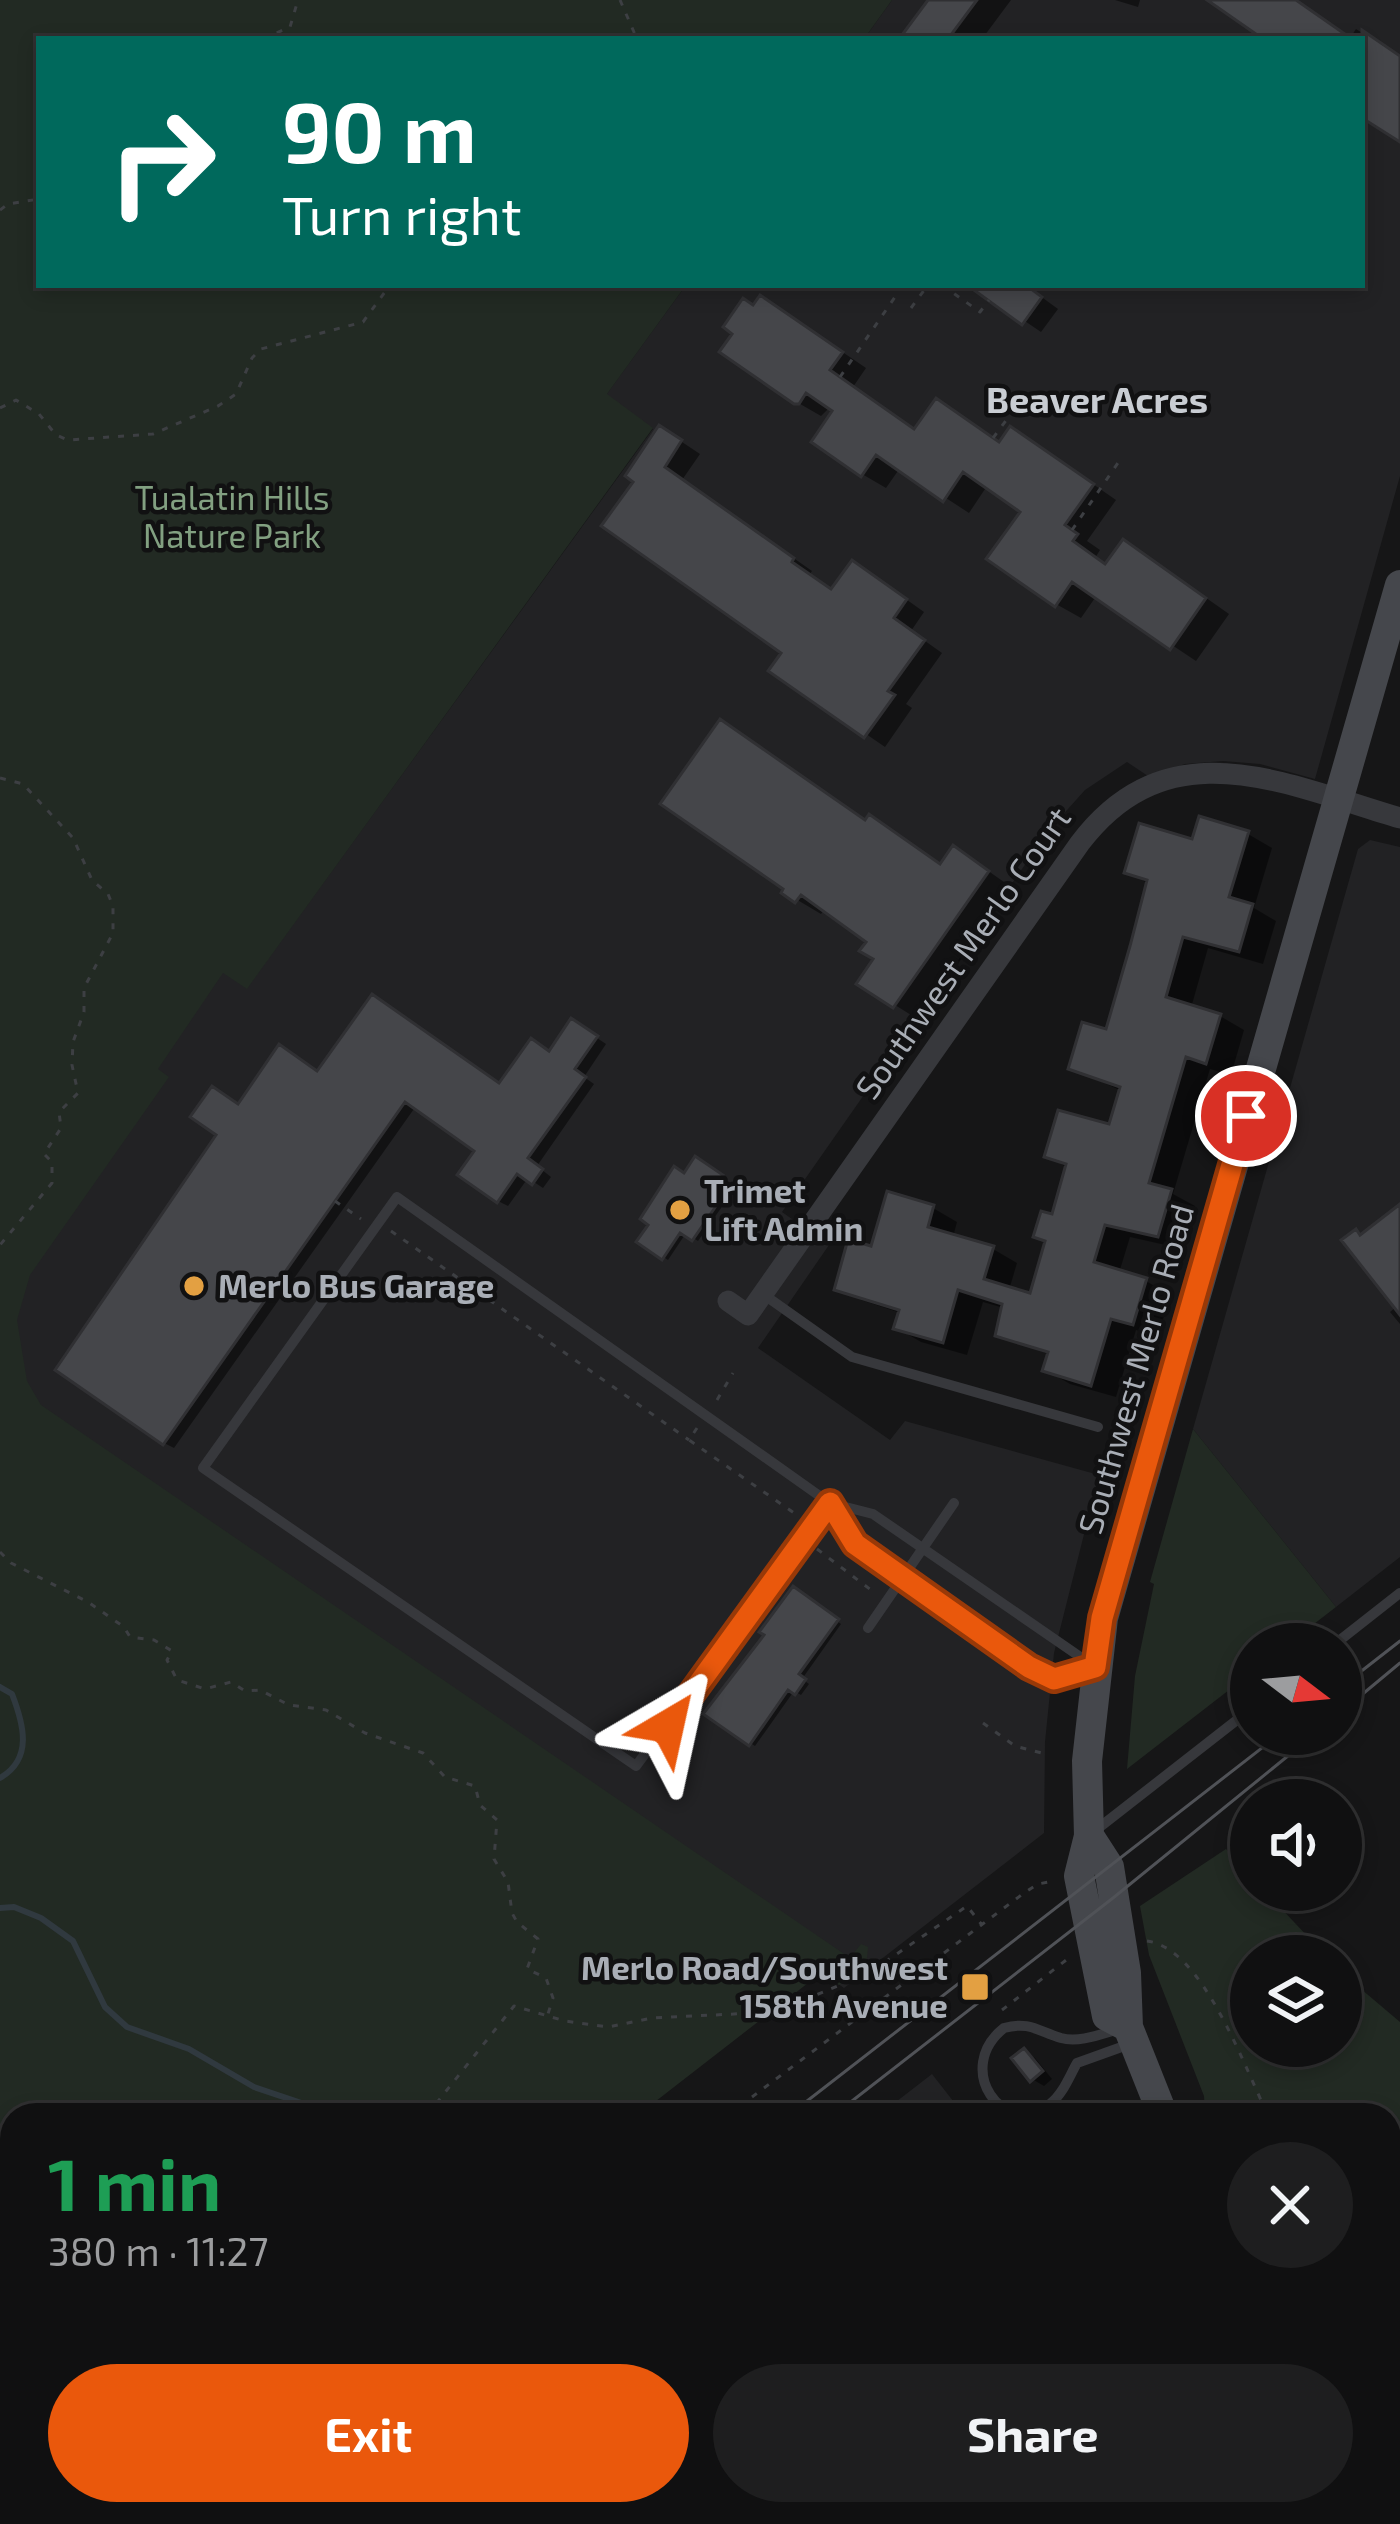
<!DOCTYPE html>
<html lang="en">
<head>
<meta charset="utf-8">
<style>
	:root { --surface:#101011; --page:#1e1e1f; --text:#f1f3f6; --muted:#9c9d9f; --line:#303031; --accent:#ea580c }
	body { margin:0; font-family:"Exo 2",sans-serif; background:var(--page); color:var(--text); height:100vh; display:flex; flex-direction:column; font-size:45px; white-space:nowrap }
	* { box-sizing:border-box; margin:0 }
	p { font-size:39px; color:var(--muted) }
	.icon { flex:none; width:66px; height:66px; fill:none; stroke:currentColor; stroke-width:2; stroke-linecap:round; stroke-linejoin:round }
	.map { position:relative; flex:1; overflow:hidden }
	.sheet { position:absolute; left:0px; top:2103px; width:1401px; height:423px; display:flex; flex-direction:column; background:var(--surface); border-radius:36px 36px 0 0; box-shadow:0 6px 18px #0003,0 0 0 3px var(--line) }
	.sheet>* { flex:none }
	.top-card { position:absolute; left:36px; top:36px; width:1329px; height:252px; border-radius:0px; box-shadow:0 6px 18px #0003,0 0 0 3px var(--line); background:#00695c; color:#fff; overflow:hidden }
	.needle { width:78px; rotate:106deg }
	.tools { position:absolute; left:1230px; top:1623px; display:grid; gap:24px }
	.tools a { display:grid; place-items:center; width:132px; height:132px; border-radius:50%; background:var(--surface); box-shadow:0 6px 18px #0003,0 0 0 3px var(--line); font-size:60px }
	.pin { position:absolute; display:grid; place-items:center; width:102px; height:102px; color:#fff; margin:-51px; border:6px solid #fff; border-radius:50%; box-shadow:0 3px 12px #0007 }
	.me { position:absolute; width:132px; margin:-66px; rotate:36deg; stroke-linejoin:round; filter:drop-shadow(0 0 9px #0008) }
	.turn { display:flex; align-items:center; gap:42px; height:252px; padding:0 48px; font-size:54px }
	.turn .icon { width:156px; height:156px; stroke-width:2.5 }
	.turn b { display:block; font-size:84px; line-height:102px }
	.round { display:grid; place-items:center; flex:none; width:126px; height:126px; border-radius:63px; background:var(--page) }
	.summary { display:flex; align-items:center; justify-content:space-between; height:204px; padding:0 48px }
	h1 { font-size:72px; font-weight:700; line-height:90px; color:#1e9e55 }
	.primary-button { display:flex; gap:24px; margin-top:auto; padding:24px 48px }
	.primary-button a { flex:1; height:138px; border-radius:72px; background:var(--accent); color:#fff; font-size:48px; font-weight:700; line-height:138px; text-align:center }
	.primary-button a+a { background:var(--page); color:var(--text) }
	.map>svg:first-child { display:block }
	.built { fill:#222224 }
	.green { fill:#222a23 }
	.shadow { fill:#0007 }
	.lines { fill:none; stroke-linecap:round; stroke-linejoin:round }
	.stream { stroke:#30393f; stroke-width:6 }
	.building { fill:#45464a; stroke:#303033; stroke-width:3 }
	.path { stroke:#3d3f43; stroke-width:3; stroke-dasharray:6 9; stroke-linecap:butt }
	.lane { stroke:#37383c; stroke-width:10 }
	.street { stroke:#37383c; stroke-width:21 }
	.secondary { stroke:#45474c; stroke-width:30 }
	.tram { stroke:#505257; stroke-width:3 }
	.route-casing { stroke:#983908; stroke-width:30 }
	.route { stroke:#ea580c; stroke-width:21 }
	.poi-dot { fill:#e3a042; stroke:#111112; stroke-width:4.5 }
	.labels { text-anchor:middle; stroke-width:9; stroke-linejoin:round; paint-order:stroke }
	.park-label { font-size:33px; fill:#82a081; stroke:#111112 }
	.street-label { font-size:33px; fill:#a9aeb6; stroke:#111112 }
	.poi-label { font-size:33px; font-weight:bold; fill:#a9aeb6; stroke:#111112; text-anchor:start }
	.neighbourhood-label { font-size:36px; font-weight:bold; fill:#c9cdd3; stroke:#111112 }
</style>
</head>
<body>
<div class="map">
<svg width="1400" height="2524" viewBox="0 0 1400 2524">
	<rect width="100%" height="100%" fill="#161617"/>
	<path class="built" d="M892 0H1400V476L1315 779 1260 764 1223 761 1185 764 1148 776 1127 762 1085 790 1050 829 782 1212 829 1245 758 1348 890 1440 905 1421 1099 1475 1054 1653 1045 1742 1044 1833 844 1988 0 1394V1232L200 956 247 988 653 429 606 395 686 285H1362V39H864Z
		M1370 840 1400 847V1557L1336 1607 1193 1429 1358 849Z
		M932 2074 964 2115H879Z
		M1389 2453 1400 2460V2524H898L911 2514H1389Z
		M320 2514H576L585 2524H306Z"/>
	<path class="green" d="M0 0H892L864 39H39V285H686L607 394 653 428 247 989 223 973 158 1069 169 1077 30 1275 17 1320 27 1381 41 1405 850 1958 861 1944 868 1947 866 1968 839 1985 821 1973 638 2115H12V2514H121L108 2524H0Z
		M1193 1429 1336 1607 1288 1644H1251V1673L1127 1769 1135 1676 1154 1584 1150 1582Z
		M1226 1849 1251 1876V1890H1264L1326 1956H1251V2046H1341V1972L1400 2022V2356L1389 2349V2115H1205L1204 2096 1149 1955 1140 1906Z
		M576 2514H911L898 2524H585Z"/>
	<path class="shadow" d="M932 0H1011L982 39H903Z
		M1115 0H1140L1138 7Z
		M1212 0H1296L1350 38 1356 29 1400 57V138L1384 128 1382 131 1364 121 1362 124V39H1268Z
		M972 285H1025L1058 309 1041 332Z
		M755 308 785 313 866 368 853 387 917 431 1001 444H1035L1116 500 1087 541 1100 550 1095 558 1108 566 1148 557 1229 614 1196 661 1097 595 1081 618 1056 604 1024 511 987 486 969 513 900 468 886 488 862 474 837 410 831 406 821 416 795 401Z
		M679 440 700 454 682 480 812 571 809 575 833 591 872 575 924 612 911 631 942 653 906 704 912 708 885 747 773 670 785 652 606 526Z
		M867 822 942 866 977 863 1011 887 919 1020 860 983 878 959 870 941 825 909 821 914 784 892Z
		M1248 834 1272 848 1254 908 1276 921 1263 964 1208 948 1191 1008 1220 1016 1244 1030 1231 1075 1210 1069 1173 1194 1195 1206 1183 1249 1130 1237 1119 1273 1146 1281 1170 1295 1158 1337 1136 1330 1116 1397 1070 1384 1046 1370 1050 1355 997 1332 1004 1308 983 1302 967 1355 921 1342 897 1328 901 1313 861 1300 837 1286 873 1250 933 1208 957 1222 953 1237 993 1249 1017 1263 1009 1290 1032 1297 1068 1168 1048 1156 1111 1128 1122 1091 1071 1068 1108 1033 1149 884 1128 872 1194 843Z
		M582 1028 606 1044 584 1077 594 1084 537 1166 551 1177 543 1188 528 1178 508 1206 498 1201 479 1150 416 1106 174 1448 164 1443 239 1107 319 1074 500 1086Z
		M696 1160 725 1180 718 1191 728 1198 698 1241 686 1233 668 1260 640 1241Z
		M1400 1208V1324L1390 1312 1397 1306 1356 1232 1363 1236Z
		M794 1590 841 1624 802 1679 809 1684 801 1695 794 1691 755 1746 707 1714 768 1635Z
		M1024 2051 1035 2058 1052 2079 1044 2086 1032 2079Z
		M1400 2461V2524L1304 2522 1314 2514H1389V2464L1393 2467Z
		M343 2514H523L509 2524H350Z"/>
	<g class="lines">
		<path class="stream" d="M0 1687 12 1694C24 1725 33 1759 0 1778
			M0 1908 14 1907 41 1918 73 1941 105 2007 127 2027 189 2049 254 2087 337 2115"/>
	</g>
	<path class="building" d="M928 0H977L948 39H899Z
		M1207 0H1296L1352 39H1263Z
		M1362 30 1400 56V142L1362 118Z
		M967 285H1026L1042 297 1022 325Z
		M760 295 843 352 830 370 914 429 936 398 999 442 1010 426 1094 484 1065 525 1078 534 1073 541 1105 564 1123 539 1206 598 1170 650 1072 582 1055 607 986 559 1020 512 963 472 943 502 876 455 861 477 811 442 832 411 806 393 799 404H794L719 352 732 334 723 327 743 298 753 305Z
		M659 425 682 440 665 467 794 558 792 562 831 589 852 560 907 599 894 618 925 640 888 691 895 695 864 738 768 671 781 653 601 526 633 482 625 476Z
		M720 719 865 820 869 814 940 864 953 845 989 871 893 1008 856 984 873 959 859 951 866 942 801 895 795 903 781 893 783 889 660 804Z
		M1199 816 1249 831 1229 897 1253 904 1239 952 1183 937 1166 997 1221 1014 1206 1064 1186 1057 1149 1183 1172 1189 1158 1237 1105 1225 1094 1262 1147 1278 1133 1325 1111 1319 1091 1386 1042 1371 1048 1352 995 1336 1002 1304 958 1290 943 1343 893 1329 899 1310 834 1290 848 1239 871 1246 887 1191 934 1205 928 1227 994 1246 984 1279 1030 1293 1045 1241 1033 1237 1041 1211 1052 1214 1066 1164 1044 1157 1058 1110 1109 1124 1120 1087 1068 1069 1082 1022 1106 1029 1130 946 1147 880 1124 873 1139 823 1192 839Z
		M372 994 499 1083 531 1038 549 1051 571 1018 598 1036 575 1069 586 1077 528 1158 543 1169 532 1185 517 1174 497 1203 457 1175 474 1151 405 1102 163 1445 55 1370 216 1135 190 1117 212 1086 238 1104 279 1044 317 1071Z
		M695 1156 723 1175 715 1186 725 1193 692 1241 680 1233 662 1260 636 1242 648 1225 640 1219 674 1166 684 1173Z
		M1400 1204V1315L1341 1240 1356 1229 1360 1235Z
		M793 1586 839 1619 799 1674 806 1679 795 1695 788 1690 749 1746 703 1714 764 1635 759 1632Z
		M1024 2048 1043 2071 1030 2082 1011 2058Z"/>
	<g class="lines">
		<path class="path" d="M620 0 637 39
			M263 39 290 27 298 0
			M0 210 8 204 39 199
			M942 285 980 312 989 300
			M911 308 928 285
			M840 377 895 297
			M0 408 16 400 39 414 56 435 68 440 153 434 218 406 236 394 252 358 261 349 363 322 390 285
			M993 438 1028 391
			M1072 530 1122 457
			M0 778 23 784 73 838 92 880 108 894 113 906V933L84 988V1012L73 1042 72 1065 78 1093 59 1112 61 1128 44 1154 52 1162V1183L0 1245
			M335 1201 361 1219
			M391 1231 689 1440
			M717 1400 733 1373
			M697 1428 689 1440 797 1515
			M817 1549 871 1590
			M0 1552 11 1563 88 1602 124 1627 130 1637 154 1640 172 1651 167 1660 177 1680 205 1689 231 1682 245 1691 260 1690 289 1705 326 1710 365 1733 423 1753 445 1777 475 1786 480 1805 497 1820 494 1859 508 1882 512 1913 517 1922 538 1939 527 1969 546 1978 553 1998 547 2017
			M983 1723 1015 1746 1049 1755
			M1147 1941C1203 1948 1245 2069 1268 2115
			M1002 2010 1070 1957
			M427 2115 514 2006 565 2021 608 2027 652 2018 775 2012 869 1973 967 1906 982 1925
			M728 2115 1024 1893 1038 1884 1054 1881
			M1389 2296 1400 2304
			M1389 2432 1400 2440
			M0 2489 12 2494
			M176 2524 191 2514"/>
		<path class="lane" d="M763 1294 852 1357 1098 1427
			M830 1503 636 1766 203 1468 397 1197 814 1492 830 1503 873 1514 1092 1665
			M830 1503 855 1544 1029 1667 1054 1679 1092 1668
			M868 1628 954 1503
			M1335 1644 1400 1593
			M1096 1830 1251 1709
			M1119 2029C1101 2034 1079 2043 1061 2038 1038 2031 1029 2021 1004 2028 953 2068 1003 2140 1050 2104 1063 2094 1069 2077 1077 2063L1130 2044"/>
		<path class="street" d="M728 1301 748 1315 1080 843C1169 726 1284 784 1400 818"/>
		<path class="secondary" d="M1089 1836 1109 1867 1126 1973 1128 2027 1163 2115
			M1128 2027 1107 2016 1079 1876 1089 1836 1087 1761 1103 1618 1400 585
			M1389 2389 1400 2398"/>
		<path class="tram" d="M1341 1687 1400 1641
			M1341 1712 1400 1663
			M789 2115 1280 1734
			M834 2115 1113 1898 1315 1734
			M215 2524 230 2514
			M258 2524 273 2514"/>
	</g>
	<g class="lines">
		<defs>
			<path id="route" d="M668 1726 830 1503 855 1544 1029 1667 1054 1679 1095 1667 1102 1618 1246 1116"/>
		</defs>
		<use href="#route" class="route-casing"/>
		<use href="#route" class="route"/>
	</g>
	<g class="poi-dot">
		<circle cx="680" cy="1210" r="12"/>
		<circle cx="194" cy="1286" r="12"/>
		<rect x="960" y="1972" width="30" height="30" rx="6"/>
	</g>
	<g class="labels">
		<g class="park-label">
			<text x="232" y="510">Tualatin Hills<tspan x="232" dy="38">Nature Park</tspan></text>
		</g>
		<g class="street-label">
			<text transform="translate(963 953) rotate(-55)" y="12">Southwest Merlo Court</text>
			<text transform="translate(1136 1369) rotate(-74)" y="12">Southwest Merlo Road</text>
		</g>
		<g class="poi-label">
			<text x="704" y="1203">Trimet<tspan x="704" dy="38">Lift Admin</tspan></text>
			<text x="218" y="1298">Merlo Bus Garage</text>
			<text x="948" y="1980" text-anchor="end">Merlo Road/Southwest<tspan x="948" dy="38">158th Avenue</tspan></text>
		</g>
		<g class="neighbourhood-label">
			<text x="1097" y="413">Beaver Acres</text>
		</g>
	</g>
</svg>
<div class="tools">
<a><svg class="needle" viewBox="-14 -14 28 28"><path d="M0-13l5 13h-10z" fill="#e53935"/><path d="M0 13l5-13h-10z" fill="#9c9d9f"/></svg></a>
<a><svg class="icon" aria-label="sound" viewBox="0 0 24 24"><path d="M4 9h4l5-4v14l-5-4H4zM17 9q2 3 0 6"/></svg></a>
<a><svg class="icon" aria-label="layers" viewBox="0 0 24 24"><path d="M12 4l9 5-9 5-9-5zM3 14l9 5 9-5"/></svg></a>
</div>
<div class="pin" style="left:1246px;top:1116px;background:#d93025"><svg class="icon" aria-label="arrive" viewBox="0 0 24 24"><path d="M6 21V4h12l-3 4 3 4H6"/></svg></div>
<svg class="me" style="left:668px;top:1726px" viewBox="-20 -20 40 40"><path d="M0-17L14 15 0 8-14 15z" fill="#ea580c" stroke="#fff" stroke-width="4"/></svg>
<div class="top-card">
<div class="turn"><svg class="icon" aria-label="right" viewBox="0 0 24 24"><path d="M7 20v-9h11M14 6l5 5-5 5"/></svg><div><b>90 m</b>Turn right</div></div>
</div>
<section class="sheet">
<div class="summary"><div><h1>1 min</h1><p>380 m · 11:27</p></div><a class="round"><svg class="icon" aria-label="close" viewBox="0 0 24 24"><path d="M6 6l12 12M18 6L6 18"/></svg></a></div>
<div class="primary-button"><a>Exit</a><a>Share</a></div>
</section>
</div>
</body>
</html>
